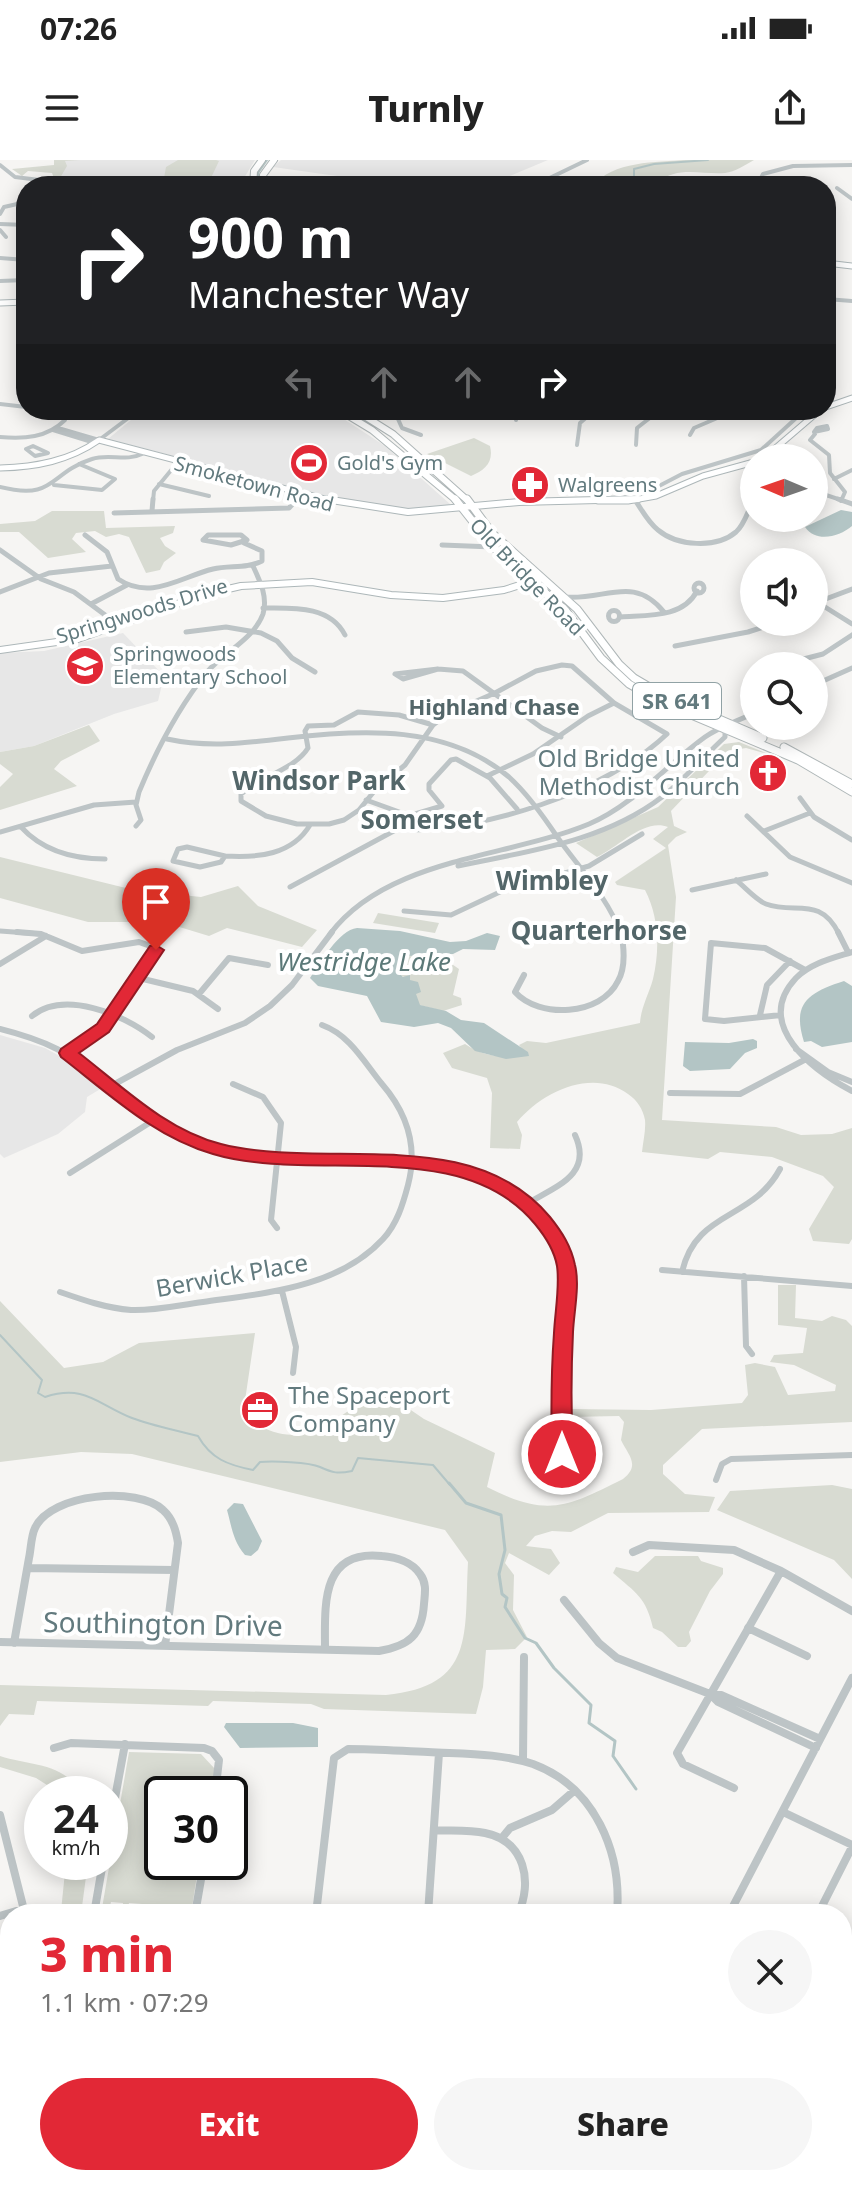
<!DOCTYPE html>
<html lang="en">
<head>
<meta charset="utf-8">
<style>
	:root { --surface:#fff; --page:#f6f6f6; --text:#222; --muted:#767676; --accent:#e22836 }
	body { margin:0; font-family:"Noto Sans",sans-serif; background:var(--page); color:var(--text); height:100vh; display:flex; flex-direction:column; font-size:30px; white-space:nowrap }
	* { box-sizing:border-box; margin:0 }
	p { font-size:26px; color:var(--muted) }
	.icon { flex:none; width:44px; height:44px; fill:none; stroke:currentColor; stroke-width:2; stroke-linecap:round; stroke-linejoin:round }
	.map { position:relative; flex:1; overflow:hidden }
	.side { position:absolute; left:0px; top:1744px; width:852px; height:282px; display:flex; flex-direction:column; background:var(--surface); border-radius:32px 32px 0 0; box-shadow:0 4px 20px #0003 }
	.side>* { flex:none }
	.guide { position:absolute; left:16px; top:16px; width:820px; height:244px; border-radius:32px; box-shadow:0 4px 20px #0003; background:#202124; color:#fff; overflow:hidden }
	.needle { width:52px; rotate:272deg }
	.tools { position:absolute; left:740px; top:284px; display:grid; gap:16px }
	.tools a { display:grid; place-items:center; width:88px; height:88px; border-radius:50%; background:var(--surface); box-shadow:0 4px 20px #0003; font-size:40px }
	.speed { position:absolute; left:24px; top:1616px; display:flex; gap:16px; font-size:40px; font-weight:700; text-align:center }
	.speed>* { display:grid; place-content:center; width:104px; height:104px; border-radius:50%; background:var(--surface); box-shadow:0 4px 20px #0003; line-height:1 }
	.speed small { font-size:20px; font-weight:400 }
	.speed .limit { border:4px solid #111; border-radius:12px; background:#fff; color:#111 }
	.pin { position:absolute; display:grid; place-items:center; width:68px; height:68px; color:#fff; margin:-82px -34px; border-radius:50% 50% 50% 0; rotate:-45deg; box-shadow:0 0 8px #0007 }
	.pin .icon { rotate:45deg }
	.me { position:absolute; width:88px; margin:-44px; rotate:0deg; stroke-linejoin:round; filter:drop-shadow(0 0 6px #0008) }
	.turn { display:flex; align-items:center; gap:28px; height:168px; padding:0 40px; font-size:36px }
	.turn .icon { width:104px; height:104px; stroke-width:2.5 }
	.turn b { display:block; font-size:56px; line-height:68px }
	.lanes { display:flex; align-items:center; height:76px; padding:0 40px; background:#0003; justify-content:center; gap:40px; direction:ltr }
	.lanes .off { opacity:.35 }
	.round { display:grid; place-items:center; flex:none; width:84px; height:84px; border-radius:42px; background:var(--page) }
	.head { display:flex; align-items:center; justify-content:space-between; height:136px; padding:0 40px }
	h1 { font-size:48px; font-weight:800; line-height:60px; color:var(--accent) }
	.cta { display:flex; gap:16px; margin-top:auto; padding:16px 40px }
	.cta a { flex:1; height:92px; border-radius:48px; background:var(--accent); color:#fff; font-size:32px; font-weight:800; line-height:92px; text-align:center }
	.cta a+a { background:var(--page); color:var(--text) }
	.status { display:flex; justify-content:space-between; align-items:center; height:56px; padding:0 40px; background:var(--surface); direction:ltr }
	.status svg { height:22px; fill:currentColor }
	header { display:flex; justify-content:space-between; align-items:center; height:104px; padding:0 40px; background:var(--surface); font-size:36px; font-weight:800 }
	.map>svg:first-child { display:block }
	.built { fill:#e7e7e7 }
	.green { fill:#d8dbd2 }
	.water { fill:#b3c5c5 }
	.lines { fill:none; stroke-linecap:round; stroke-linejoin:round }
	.stream-far1 { stroke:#b3c5c5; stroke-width:2 }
	.stream { stroke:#b3c5c5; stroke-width:3 }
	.secondary-far2-casing { stroke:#adb7b9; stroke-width:7 }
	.secondary-far1-casing { stroke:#adb7b9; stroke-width:8 }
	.secondary-casing { stroke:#adb7b9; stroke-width:13 }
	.primary-far1-casing { stroke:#afb7b8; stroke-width:8 }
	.primary-casing { stroke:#afb7b8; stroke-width:9 }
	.highway-casing { stroke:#afb6b7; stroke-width:16 }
	.street-far3 { stroke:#bdc4c6; stroke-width:4 }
	.street-far2 { stroke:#bdc4c6; stroke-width:5 }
	.street-far1 { stroke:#bdc4c6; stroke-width:6 }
	.street { stroke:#bdc4c6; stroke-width:8 }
	.secondary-far2 { stroke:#fff; stroke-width:5 }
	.secondary-far1 { stroke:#fff; stroke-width:6 }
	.secondary { stroke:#fff; stroke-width:10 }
	.primary-far1 { stroke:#fff; stroke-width:6 }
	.primary { stroke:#fff; stroke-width:7 }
	.highway { stroke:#fff; stroke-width:13 }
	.route { fill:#e22836; stroke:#931a23; stroke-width:2 }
	.labels { text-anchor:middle; stroke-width:8; stroke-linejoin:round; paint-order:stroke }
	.far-poi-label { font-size:20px; fill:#627a7e; stroke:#fff; text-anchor:start }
	.far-street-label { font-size:20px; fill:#627a7e; stroke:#fff }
	.shield { fill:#fff; stroke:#91a2a5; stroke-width:2 }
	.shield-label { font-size:22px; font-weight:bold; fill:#627a7e }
	.far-neighbourhood-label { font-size:22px; font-weight:bold; fill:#536669; stroke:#fff }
	.poi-label { font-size:24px; fill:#627a7e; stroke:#fff; text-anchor:end }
	.street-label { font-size:24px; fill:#627a7e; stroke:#fff }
	.neighbourhood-label { font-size:26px; font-weight:bold; fill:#536669; stroke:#fff }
	.water-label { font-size:26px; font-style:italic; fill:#5c7978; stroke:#fff }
	.near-street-label { font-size:28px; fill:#627a7e; stroke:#fff }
</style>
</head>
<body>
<div class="status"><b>07:26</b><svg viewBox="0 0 49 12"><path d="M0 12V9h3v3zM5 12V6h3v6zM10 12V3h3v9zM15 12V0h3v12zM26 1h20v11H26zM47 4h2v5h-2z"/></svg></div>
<header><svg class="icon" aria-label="menu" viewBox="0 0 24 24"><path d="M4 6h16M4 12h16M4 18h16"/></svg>Turnly<svg class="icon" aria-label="share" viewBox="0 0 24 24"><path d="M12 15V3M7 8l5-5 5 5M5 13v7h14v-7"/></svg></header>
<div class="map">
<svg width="852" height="2025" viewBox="0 0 852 2025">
	<rect width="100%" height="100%" fill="#f6f5f3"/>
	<path class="built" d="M60 0H255L244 18V26H112L59 18Z
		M281 0H548L486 26H408L273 7Z
		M143 250H330L385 286 450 344 448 347 416 349 356 344 108 279Z
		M123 473 164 516 158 541 114 554 34 586 0 592V493L44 491Z
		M0 875 45 888 74 904 102 928 87 937 85 952 58 974 4 998 0 994Z"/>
	<path class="green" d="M54 0H80L65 1 67 6 60 18 111 22 118 26H57L52 13 28 11 22 16 12 9 54 5Z
		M178 0H216L219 1 210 20 164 18 166 7Z
		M686 0H754C745 5 735 12 725 13 703 15 676 5 658 23L660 26H593C612 1 657 2 686 0Z
		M474 278 490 286C494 302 485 310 471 316L427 294Z
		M52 351H104L106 368 175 366 173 373 160 378 165 386 176 393 164 402 160 410 146 413 129 377 119 374 106 377 95 371 76 373 72 379 86 392 48 398 19 372H0V364L35 361Z
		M89 565 100 581 61 601 54 609 77 626 0 650V627L13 614 0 604V592L34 586Z
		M739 582 768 594 746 588 728 591 671 651 674 666 687 672 676 677 668 685 676 737 662 960 776 967 801 975 832 974 852 968V1079L849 1084 813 1081 809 1069 834 1027 823 1016 772 997 720 992 708 999 642 992C643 982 646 970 645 960 643 949 637 940 628 934 593 908 543 931 517 962L522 975 520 989 490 988 492 933 487 918 452 908 443 893 465 884C491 901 501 894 528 896L519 885 527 881 546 883 640 863C641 847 649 834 653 819 660 789 659 757 645 730L617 725 615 722 666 688 653 679 668 667C644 658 619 687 597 697L576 683 658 647 724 584Z
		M0 697 134 730 201 737 238 726 258 746 317 770 302 787 227 768 209 776 163 762H88L0 738Z
		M378 753 439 763 435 773 373 763Z
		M409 796 443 798 459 809 453 835 461 838 462 845 443 851 419 845 410 820 400 815 406 812 398 810 401 800Z
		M778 1125H796L795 1158 822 1161 832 1156 846 1160 852 1166V1262L702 1269 663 1305V1314L685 1334 715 1337 709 1352 608 1353 571 1372 552 1371 535 1376 526 1386 551 1389 560 1403 549 1415 509 1393 505 1403 514 1415 513 1450 527 1477 515 1489 486 1490 483 1527 476 1554 324 1549 311 1544 213 1541 208 1546 37 1541 34 1555 9 1554 0 1566V1525L386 1535C476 1526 464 1474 468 1402L445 1370 132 1294 81 1292 0 1302V1141L64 1208 103 1202 139 1183 255 1173 243 1254C297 1299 332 1261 380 1229L424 1259 495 1293 487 1327C548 1358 567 1347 623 1319 641 1305 628 1295 621 1280L624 1262 619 1256 569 1257 570 1249 651 1250 742 1243 748 1235 745 1205 755 1203 775 1207 788 1235 835 1231 836 1225 794 1205 770 1202 774 1195 803 1193 807 1168 778 1165Z
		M832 1325 852 1329V1419L834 1400 717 1350 730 1331Z
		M655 1396H698L701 1401 723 1408V1414L710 1431 689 1472 691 1481 686 1487H678L662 1472 653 1468C646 1437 636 1433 613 1413L616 1407 638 1412Z
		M129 1592 201 1594 215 1609 211 1634H197L199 1626 184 1625 182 1634H162V1702H169L166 1713 182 1715 184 1702H199L191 1754H183V1747L170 1746 169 1754H162L163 1746 150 1745 148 1754H141L142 1744 129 1743 127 1754H122L123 1743 111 1742 108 1754H101Z
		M0 1596C30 1606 65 1602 81 1634H61L36 1618 0 1607Z
		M66 1702H88L81 1754H53V1750L61 1751Z
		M10 1979V2016H212L207 2025H0V1982Z"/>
	<path class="water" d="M841 350 852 352V366C839 377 816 383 805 367Z
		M357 768 400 771 450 782 466 781 487 773 500 776 495 790 463 789 453 794 409 796 401 800 398 809 407 812 400 814 403 817 410 815V820L418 822 421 832 416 834 420 845 446 851 461 860 484 863 528 892 529 896 506 899 475 891 451 868 438 863 414 867 381 862 367 836 318 826 310 818C320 803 339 770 357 768Z
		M844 821 852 826V882L822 887 811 881 804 882C792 844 807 833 844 821Z
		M753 879 757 881V888L745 893 730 909 690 911 683 906 685 882 729 883Z
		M234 1343 243 1344 262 1381 258 1390 251 1396 245 1395C233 1381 232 1368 227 1350Z
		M226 1563H293L318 1568V1587L240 1588 224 1567Z"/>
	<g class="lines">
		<path class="stream-far1" d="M258 26V13L267 0
			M640 26 634 23V9L654 4 708 0
			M0 1175 42 1220 38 1233 45 1237C85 1224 97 1244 132 1258 153 1266 176 1270 198 1276 211 1299 228 1305 253 1310L260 1302C273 1301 309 1302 320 1307 333 1313 338 1314 352 1311L358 1298 433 1305 450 1325"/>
		<path class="stream" d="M449 1323 466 1343 501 1355 505 1390 499 1414 502 1434 507 1438 505 1447 525 1478 536 1483 554 1508 591 1545 589 1563 615 1581 613 1596 636 1629"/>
		<defs>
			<path id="secondary-far2" d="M826 103 852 106
				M0 143 26 142
				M826 247 852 238
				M764 298 820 250
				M0 308C36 307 69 301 99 280L332 341
				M598 341H628L656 336 703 316 754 302"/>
			<path id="secondary-far1" d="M325 339 408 352 519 342 638 339
				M0 490 78 479 202 435 241 426 312 422 391 435 443 438 504 430 542 418"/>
			<path id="secondary" d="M0 1954 10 1950
				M670 2016 686 2025
				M711 2016 729 2025"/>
			<path id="primary-far1" d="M253 26 254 11 262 0
				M264 26 263 15 274 0
				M339 250 372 270 457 341
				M355 250 393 274 468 341"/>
			<path id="primary" d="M455 339 493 387 566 451 601 498 629 524 663 543 798 600 852 632
				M467 339 492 373 577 449 619 504 634 518 663 535 763 578
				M784 587 852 624"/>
			<path id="highway" d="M849 2025 852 2019"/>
		</defs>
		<use href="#secondary-far2" class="secondary-far2-casing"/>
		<use href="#secondary-far1" class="secondary-far1-casing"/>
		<use href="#secondary" class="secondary-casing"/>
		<use href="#primary-far1" class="primary-far1-casing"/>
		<use href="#primary" class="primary-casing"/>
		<use href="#highway" class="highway-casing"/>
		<path class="street-far3" d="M0 5 15 17 56 22
			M685 24 757 25
			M533 26 587 0
			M757 26 763 14 793 6 852 5
			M837 28 852 39
			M0 54 4 47 26 42
			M0 64 26 65
			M0 70 6 77
			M0 98 26 100
			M0 121 26 120
			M826 139 852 141
			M826 238 832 234
			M0 244 26 247
			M77 250 111 258
			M394 250 402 268 421 275
			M515 250 516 260
			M790 250 810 257
			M827 266 828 269 814 272 817 268Z
			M58 268 99 280 139 250
			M53 270 95 283
			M815 274 810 280 829 295 830 313 845 332 841 341
			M690 275 694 268 736 250
			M0 277C24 279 47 278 65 260V250
			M577 285 580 263 595 250
			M636 285 637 268 660 250
			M33 286 48 293 35 296 26 289Z
			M834 319 852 310
			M159 324 209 336
			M54 325 102 330 115 319 79 304
			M0 327C56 341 48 313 92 299 109 293 126 302 142 294
			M657 327 682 314 761 290 805 250
			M814 331 844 341
			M153 341 154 331 177 303
			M295 341 302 333"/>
		<path class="street-far2" d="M838 339 852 344
			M635 340C642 350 648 362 658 370 677 386 716 389 736 372 745 364 748 350 754 339
			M152 351 153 339
			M114 353 289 348 297 339
			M85 375 107 392 118 419C151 441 180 417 213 409 230 405 246 409 262 401V391L244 383
			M208 375H241L247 380 231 385 203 380Z
			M442 385 493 387
			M0 390 41 419 74 432 120 466
			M694 428a5 5 0 1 1 10 0a5 5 0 1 1-10 0Z
			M0 432 49 413 112 406
			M564 437C605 441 633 414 664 452
			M817 442 852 464
			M815 443 852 429
			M91 444 127 425
			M263 448C292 448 330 445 345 475
			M608.5 456a5.5 5.5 0 1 1 11 0a5.5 5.5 0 1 1-11 0Z
			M621 457C648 455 683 458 697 431
			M186 472 226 467 261 473 277 481 292 498 315 512
			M675 486 748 472 779 462
			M788 503 823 494 852 475
			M438 509 463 511 542 568 561 577
			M438 509 403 519 395 514Z
			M814 525 852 508
			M358 552 399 555 433 565 405 605 376 629 359 650 344 660 329 664H297L266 656 241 641V634C262 616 295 609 308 588L305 571 308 566 334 565Z
			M167 579C208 588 247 583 288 578 363 569 448 565 509 617 528 634 544 657 558 678 580 709 608 738 621 774
			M487 616 533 594 588 556 614 543
			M800 638 814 657 852 680
			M747 656 790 697 852 723
			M405 657 442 646 429 630V624L451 600 456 599 490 618 517 649
			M136 666 141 660 136 645 139 632C156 591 179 547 207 512 223 493 254 479 263 454 268 437 260 421 253 406
			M21 667C43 691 73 699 105 699
			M399 670C483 672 606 632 667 574L614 543 572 506 562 505 536 511 495 533 449 553 433 565
			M764 671 810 653
			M0 672 94 645 136 642
			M187 687 225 696 221 702 200 707 173 701 178 689Z
			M225 696C258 698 292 695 310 665
			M458 706C528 691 603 682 662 637 685 619 704 596 725 577V569
			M736 720C745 727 756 740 766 744 795 755 820 735 839 774
			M290 727 403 666 405 660 402 653 366 640
			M692 730 766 714
			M404 751 451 755 502 731 589 706 642 674
			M0 771 41 774
			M330 774C387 698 507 698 589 664 634 645 666 605 705 577 719 567 738 561 754 553"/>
		<path class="street-far1" d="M17 772 41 774 82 791 139 782 156 788 108 862 67 893
			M838 772 848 792
			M852 792C833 798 811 803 796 818 752 865 814 911 852 931
			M0 804 46 776
			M524 815 515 832C539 859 601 856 618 821 626 807 624 787 621 772
			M139 818 193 831 218 849
			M199 834 229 798 268 805
			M760 855 767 825 790 801
			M781 855 724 861 705 859 711 783 765 788 805 810
			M32 856C64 830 123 854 152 877
			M0 869C20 874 39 880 57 889 113 919 152 970 215 989 315 1018 541 964 567 1107 570 1125 565 1148 564 1167 561 1210 561 1251 562 1294
			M796 889 828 912 852 922
			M233 924 263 937 281 963 271 1060 277 1068
			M111 926 177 890 245 863 270 846 292 825 332 772
			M670 933 740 934 808 898
			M70 1013 154 960
			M528 1043C557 1026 593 1014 575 975
			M662 1110 852 1126
			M682 1112C696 1050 752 1061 780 1009
			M744 1116 746 1186 752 1194
			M282 1131 296 1187 293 1213
			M60 1132C83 1140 106 1148 131 1150 155 1151 179 1145 203 1142 265 1133 338 1128 383 1079 397 1064 403 1044 408 1025 418 987 407 953 382 924 364 902 350 875 322 865
			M716 1320 722 1304 731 1299 852 1295"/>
		<path class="street" d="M633 1392 649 1385 734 1390 781 1411 852 1451
			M28 1408 174 1410
			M564 1440 599 1483 617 1498 710 1534
			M748 1468 807 1496
			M0 1482 379 1491C409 1486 422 1475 424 1444 425 1433 427 1423 420 1414 412 1402 396 1397 382 1396 320 1389 325 1446 325 1489
			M14 1483C19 1455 24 1426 29 1398 31 1389 31 1376 35 1368 51 1333 138 1326 163 1350 173 1359 176 1371 178 1383L165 1486
			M54 1588 71 1583 204 1588 212 1591 219 1600 215 1634
			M816 1588 718 1542 710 1534 721 1535 820 1579
			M523 1599 524 1497
			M734 1628 683 1604 677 1593 781 1411
			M783 1652 852 1685
			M0 1655 25 1754
			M110 1665 125 1584
			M434 1670C451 1671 469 1670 485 1673 525 1681 533 1722 518 1754
			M501 1679 510 1668 552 1650 575 1630
			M94 1754 103 1702
			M195 1754 204 1702
			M316 1754 334 1598 348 1589C375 1589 402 1591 428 1592 463 1594 500 1593 533 1604 595 1627 622 1692 617 1754
			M428 1754 439 1593
			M729 1754 852 1518
			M818 1754 852 1687
			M0 1756 23 1749
			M594 2025 597 2016"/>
		<use href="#secondary-far2" class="secondary-far2"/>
		<use href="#secondary-far1" class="secondary-far1"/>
		<use href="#secondary" class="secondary"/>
		<use href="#primary-far1" class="primary-far1"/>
		<use href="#primary" class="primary"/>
		<use href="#highway" class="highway"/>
	</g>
	<path class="route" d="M156 785 164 790 109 872 79 893C123 927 166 970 221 984 327 1011 471 962 550 1057 562 1072 571 1086 575 1105 580 1125 574 1151 573 1172 571 1213 571 1253 573 1294L570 1299H555L552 1294C551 1253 551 1213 554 1173 555 1152 560 1126 557 1106 554 1089 545 1076 535 1064 461 974 313 1024 213 994 154 977 109 934 61 897L59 893 61 889 97 864 150 786Z"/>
	<defs>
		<symbol id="stadium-disc" viewBox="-11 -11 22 22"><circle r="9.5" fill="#e22836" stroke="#fff"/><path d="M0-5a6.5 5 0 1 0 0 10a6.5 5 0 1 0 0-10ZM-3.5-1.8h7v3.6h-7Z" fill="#fff"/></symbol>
		<symbol id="pharmacy-disc" viewBox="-11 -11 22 22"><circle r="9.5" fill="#e22836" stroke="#fff"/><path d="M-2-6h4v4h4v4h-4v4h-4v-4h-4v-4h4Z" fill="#fff"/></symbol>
		<symbol id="school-disc" viewBox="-11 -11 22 22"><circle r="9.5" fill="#e22836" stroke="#fff"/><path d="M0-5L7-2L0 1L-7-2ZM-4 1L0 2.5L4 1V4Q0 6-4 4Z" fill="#fff"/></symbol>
		<symbol id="church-disc" viewBox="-11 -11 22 22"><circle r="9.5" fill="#e22836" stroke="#fff"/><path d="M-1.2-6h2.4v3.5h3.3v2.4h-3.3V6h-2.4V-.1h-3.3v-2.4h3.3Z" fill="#fff"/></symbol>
		<symbol id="office-disc" viewBox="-11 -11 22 22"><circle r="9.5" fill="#e22836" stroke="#fff"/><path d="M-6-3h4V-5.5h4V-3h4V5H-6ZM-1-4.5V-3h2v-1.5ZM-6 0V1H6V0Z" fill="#fff"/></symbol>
	</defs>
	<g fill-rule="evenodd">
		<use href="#stadium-disc" x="287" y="281" width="44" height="44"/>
		<use href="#pharmacy-disc" x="508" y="303" width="44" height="44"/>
		<use href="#school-disc" x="63" y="484" width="44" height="44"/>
		<use href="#church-disc" x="746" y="591" width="44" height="44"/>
		<use href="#office-disc" x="238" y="1228" width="44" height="44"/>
	</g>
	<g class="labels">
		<g class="far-poi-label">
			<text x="337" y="310">Gold's Gym</text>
			<text x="558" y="332">Walgreens</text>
			<text x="113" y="501">Springwoods<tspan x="113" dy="23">Elementary School</tspan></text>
		</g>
		<g class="far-street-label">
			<text transform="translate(254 324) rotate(15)" y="7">Smoketown Road</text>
			<text transform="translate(527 417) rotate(46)" y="7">Old Bridge Road</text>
			<text transform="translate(142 451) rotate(-17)" y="7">Springwoods Drive</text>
		</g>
		<rect class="shield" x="633" y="523" width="88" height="36" rx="6"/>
		<g class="shield-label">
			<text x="677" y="549">SR 641</text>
		</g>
		<g class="far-neighbourhood-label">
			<text x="494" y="555">Highland Chase</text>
		</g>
		<g class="poi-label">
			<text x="740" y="607">Old Bridge United<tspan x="740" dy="28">Methodist Church</tspan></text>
			<text x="288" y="1244" text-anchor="start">The Spaceport<tspan x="288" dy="28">Company</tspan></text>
		</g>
		<g class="street-label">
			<text transform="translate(232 1116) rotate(-10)" y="8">Berwick Place</text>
		</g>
		<g class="neighbourhood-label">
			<text x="319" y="630">Windsor Park</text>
			<text x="422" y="669">Somerset</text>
			<text x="552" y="730">Wimbley</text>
			<text x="599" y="780">Quarterhorse</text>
		</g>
		<g class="water-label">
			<text x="364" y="811">Westridge Lake</text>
		</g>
		<g class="near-street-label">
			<text transform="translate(163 1464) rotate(1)" y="10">Southington Drive</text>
		</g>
	</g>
</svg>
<div class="tools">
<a><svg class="needle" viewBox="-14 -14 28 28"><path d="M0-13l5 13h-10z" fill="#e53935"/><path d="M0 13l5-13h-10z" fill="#767676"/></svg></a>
<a><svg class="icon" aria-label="sound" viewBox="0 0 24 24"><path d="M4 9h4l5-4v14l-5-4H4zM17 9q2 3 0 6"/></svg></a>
<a><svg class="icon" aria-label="search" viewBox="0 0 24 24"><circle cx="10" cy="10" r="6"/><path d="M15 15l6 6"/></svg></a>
</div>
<div class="speed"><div>24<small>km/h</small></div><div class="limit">30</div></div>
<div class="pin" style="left:156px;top:790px;background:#d93025"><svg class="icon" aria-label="arrive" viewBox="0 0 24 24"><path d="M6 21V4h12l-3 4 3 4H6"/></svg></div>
<svg class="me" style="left:562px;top:1294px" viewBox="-20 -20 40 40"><circle r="17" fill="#e22836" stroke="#fff" stroke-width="3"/><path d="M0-11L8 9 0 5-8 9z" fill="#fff"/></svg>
<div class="guide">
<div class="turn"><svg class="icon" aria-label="right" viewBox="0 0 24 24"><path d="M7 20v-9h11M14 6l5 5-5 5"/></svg><div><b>900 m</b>Manchester Way</div></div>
<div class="lanes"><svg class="icon off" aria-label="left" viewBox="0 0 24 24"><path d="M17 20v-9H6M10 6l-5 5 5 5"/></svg><svg class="icon off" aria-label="ahead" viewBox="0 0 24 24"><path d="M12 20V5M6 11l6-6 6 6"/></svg><svg class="icon off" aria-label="ahead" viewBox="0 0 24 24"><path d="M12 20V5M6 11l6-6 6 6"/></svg><svg class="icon" aria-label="right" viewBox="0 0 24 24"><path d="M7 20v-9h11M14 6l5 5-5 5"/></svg></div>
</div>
<section class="side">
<div class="head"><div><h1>3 min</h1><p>1.1 km · 07:29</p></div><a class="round"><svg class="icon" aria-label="close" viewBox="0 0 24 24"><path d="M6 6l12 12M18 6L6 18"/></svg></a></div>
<div class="cta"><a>Exit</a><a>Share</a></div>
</section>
</div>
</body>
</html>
